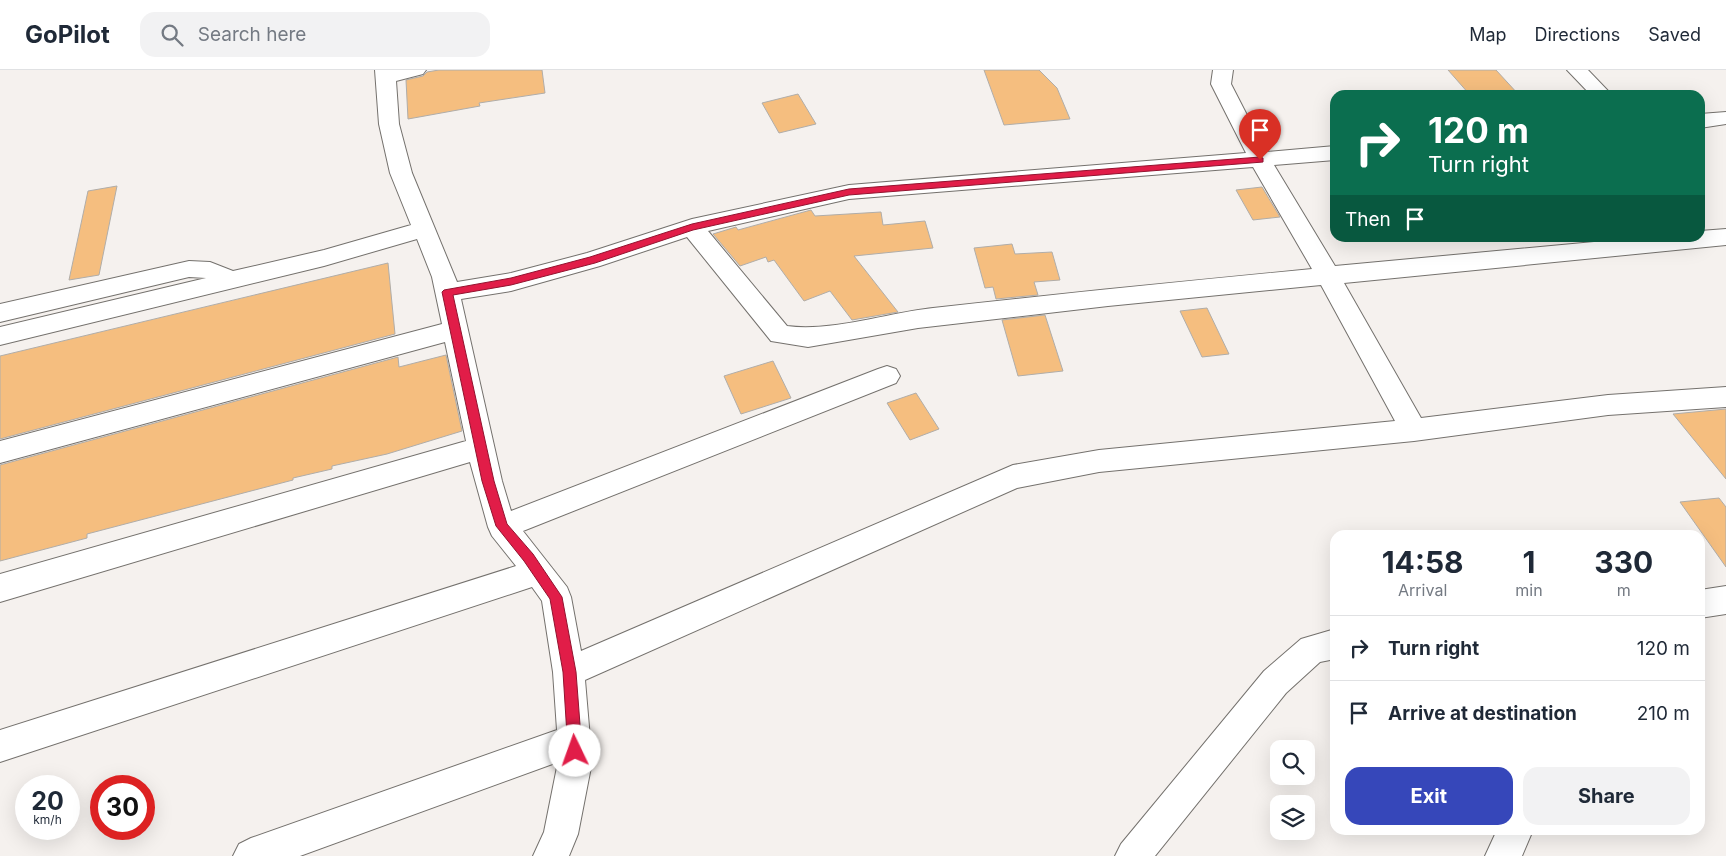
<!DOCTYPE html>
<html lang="en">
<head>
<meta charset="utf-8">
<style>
	:root { --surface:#fff; --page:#f2f2f3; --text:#1f2937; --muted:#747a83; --line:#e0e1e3; --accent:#3647ba }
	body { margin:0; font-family:Inter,sans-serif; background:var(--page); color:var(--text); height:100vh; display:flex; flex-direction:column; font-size:19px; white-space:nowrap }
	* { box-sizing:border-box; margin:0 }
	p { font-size:16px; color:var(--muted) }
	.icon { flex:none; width:28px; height:28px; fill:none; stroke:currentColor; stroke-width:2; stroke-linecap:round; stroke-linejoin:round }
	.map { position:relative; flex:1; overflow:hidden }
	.drawer { position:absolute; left:1330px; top:460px; width:375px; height:305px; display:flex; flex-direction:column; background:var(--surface); border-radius:15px; box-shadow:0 5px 20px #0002 }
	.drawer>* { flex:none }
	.guide { position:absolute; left:1330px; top:20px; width:375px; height:152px; border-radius:15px; box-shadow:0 5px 20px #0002; background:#0b6e4f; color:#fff; overflow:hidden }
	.buttons { position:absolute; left:1270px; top:670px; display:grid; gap:10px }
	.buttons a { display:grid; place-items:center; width:45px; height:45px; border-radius:10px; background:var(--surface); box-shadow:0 5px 20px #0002; font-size:25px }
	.speed { position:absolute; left:15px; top:705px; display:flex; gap:10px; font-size:25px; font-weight:700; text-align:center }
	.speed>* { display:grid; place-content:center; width:65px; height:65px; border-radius:50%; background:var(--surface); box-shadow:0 5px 20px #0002; line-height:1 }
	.speed small { font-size:12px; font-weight:400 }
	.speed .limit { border:8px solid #d22; background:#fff; color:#111 }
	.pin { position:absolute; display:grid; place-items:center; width:42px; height:42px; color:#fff; margin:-51px -21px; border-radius:50% 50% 50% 0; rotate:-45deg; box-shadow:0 0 5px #0007 }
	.pin .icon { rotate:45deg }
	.me { position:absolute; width:55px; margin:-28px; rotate:357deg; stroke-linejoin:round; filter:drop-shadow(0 0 4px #0008) }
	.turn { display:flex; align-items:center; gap:18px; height:105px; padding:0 15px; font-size:22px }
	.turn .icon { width:65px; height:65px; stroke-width:2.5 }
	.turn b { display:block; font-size:35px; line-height:42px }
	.then { display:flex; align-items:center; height:48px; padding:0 15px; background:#0003; gap:10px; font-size:19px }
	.eta { display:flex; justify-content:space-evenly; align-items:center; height:85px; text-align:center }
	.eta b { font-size:30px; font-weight:700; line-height:35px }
	.primary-button { display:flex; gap:10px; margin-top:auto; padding:10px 15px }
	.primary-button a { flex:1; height:58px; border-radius:15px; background:var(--accent); color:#fff; font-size:20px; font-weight:700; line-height:58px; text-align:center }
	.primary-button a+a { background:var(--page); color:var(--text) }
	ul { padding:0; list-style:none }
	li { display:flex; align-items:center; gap:15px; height:65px; padding:0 15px; border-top:1px solid var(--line) }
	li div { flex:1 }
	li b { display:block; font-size:19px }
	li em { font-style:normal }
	header { display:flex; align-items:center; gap:30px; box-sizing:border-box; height:70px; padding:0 25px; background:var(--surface); border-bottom:1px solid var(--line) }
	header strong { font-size:24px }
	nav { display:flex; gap:28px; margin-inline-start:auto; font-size:18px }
	.search { width:350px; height:45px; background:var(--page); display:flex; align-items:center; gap:12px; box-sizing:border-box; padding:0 18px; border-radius:15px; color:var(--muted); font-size:19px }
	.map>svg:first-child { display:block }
	.building { fill:#f5be7f; stroke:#b0ada9 }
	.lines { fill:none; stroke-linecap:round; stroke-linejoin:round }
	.minor-casing { stroke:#74716d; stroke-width:2 }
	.minor { fill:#fff; fill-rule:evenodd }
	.route { fill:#e11d48; stroke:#92132f }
</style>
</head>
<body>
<header>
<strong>GoPilot</strong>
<div class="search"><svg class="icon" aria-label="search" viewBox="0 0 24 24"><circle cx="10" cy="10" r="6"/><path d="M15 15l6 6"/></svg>Search here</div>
<nav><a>Map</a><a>Directions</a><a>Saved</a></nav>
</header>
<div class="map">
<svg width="1726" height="786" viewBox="0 0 1726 786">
	<rect width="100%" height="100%" fill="#f5f1ee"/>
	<path class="building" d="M439 0H542L545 23 479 33 480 36 408 49 406 10 423 6 427 2Z
		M984 0H1039L1057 18 1070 49 1004 55Z
		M1448 0H1496L1519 25H1470Z
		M798 24 816 54 779 63 762 33Z
		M117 116 99 205 69 210 88 121Z
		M1262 117 1280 147 1253 150 1236 120Z
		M811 140 815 146 881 142 883 155 925 151 933 178 854 186 898 242 852 250 830 221 804 231 774 190 768 192 766 187 740 196 713 164 736 157 738 160Z
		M1012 174 1015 184 1052 182 1060 210 1034 212 1038 225 996 229 993 217 985 218 974 178Z
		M388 193 395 264 0 369V286Z
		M1207 238 1229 284 1202 287 1180 241Z
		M1045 245 1063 301 1018 306 1002 250Z
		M446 285 462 361 387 384 332 396V399L293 408V410L87 464V468L0 491V395L398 287 399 297Z
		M773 291 791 328 741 344 724 306Z
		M916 323 939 359 910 370 887 333Z
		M1726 339V409L1673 344Z
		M1719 428 1726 437V497L1680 432Z"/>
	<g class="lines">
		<defs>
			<path id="minor" d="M375 0H426L423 4 396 11 399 54 412 103 457 212 511 203 587 183 692 149 849 115 1246 83 1211 14 1213 0H1233L1231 14 1266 82 1335 76V90L1274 95 1335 196 1637 168H1700V161L1726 159V175L1344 213 1421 348 1608 325 1726 317V337L1608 345 1414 371 1099 402 1017 418 585 610 592 692 578 764 569 786H533L544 762 558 692 300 786H233L239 774 251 768 557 660 553 602 542 531 532 517 0 692V660L516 496 492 466 488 457 470 392 0 532V504L466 371 445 272 0 393V371L442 254 432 207 417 169 324 196 0 275V257L206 208 189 207 0 252V234L189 191 210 192 233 201 324 180 411 155 390 103 379 54ZM1253 97 1312 199C1186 211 1059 224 933 238 887 243 832 262 787 256L708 161 849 129ZM687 167 771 271 808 277 918 258 1108 236 1321 215 1395 351 1099 380 1013 395 581 581 571 527 567 517 523 461 896 313 900 306 896 299 887 296 878 299 511 441 502 411 461 229 511 221 600 196Z
				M1567 0H1588L1612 25H1591Z
				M1726 42V54L1700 58V44Z
				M1726 516V544L1700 548V520Z
				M1335 559V589L1320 592 1286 623 1155 786H1115L1121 774 1264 601 1301 569Z
				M1497 760H1533L1522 786H1485Z"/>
		</defs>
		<use href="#minor" class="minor-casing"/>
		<use href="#minor" class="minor"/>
	</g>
	<path class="route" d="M1260 87 1263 88V92L849 125 693 160 595 193 511 215 453 225 494 411 507 454 533 484 562 527 576 602 582 681 580 686 575 688 570 686 568 681 563 602 550 529 524 491 496 456 482 411 442 222 444 220 511 208 590 187 692 154 849 119Z"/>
</svg>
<div class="buttons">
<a><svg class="icon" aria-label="search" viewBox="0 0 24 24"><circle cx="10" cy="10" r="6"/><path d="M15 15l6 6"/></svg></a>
<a><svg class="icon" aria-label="layers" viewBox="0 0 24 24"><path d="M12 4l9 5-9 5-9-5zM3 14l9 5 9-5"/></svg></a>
</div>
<div class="speed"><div>20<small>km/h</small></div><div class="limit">30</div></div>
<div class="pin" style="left:1260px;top:90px;background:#d93025"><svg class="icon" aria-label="arrive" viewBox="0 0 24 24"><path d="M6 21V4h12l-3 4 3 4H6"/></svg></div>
<svg class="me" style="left:575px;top:681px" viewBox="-20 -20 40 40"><circle r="19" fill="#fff"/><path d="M0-13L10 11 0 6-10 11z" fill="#e11d48"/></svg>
<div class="guide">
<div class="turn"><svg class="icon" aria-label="right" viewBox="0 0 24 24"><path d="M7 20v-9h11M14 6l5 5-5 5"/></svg><div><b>120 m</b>Turn right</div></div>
<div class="then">Then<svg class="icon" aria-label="arrive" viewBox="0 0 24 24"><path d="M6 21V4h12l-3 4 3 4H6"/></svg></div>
</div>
<section class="drawer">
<div class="eta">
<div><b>14:58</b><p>Arrival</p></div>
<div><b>1</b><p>min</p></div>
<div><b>330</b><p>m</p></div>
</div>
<ul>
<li><svg class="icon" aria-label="right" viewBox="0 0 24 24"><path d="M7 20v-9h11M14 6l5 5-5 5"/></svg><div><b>Turn right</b></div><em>120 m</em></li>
<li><svg class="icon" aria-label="arrive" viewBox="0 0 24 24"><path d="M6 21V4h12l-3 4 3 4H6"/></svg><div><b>Arrive at destination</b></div><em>210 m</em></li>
</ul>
<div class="primary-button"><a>Exit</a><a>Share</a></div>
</section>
</div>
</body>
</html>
